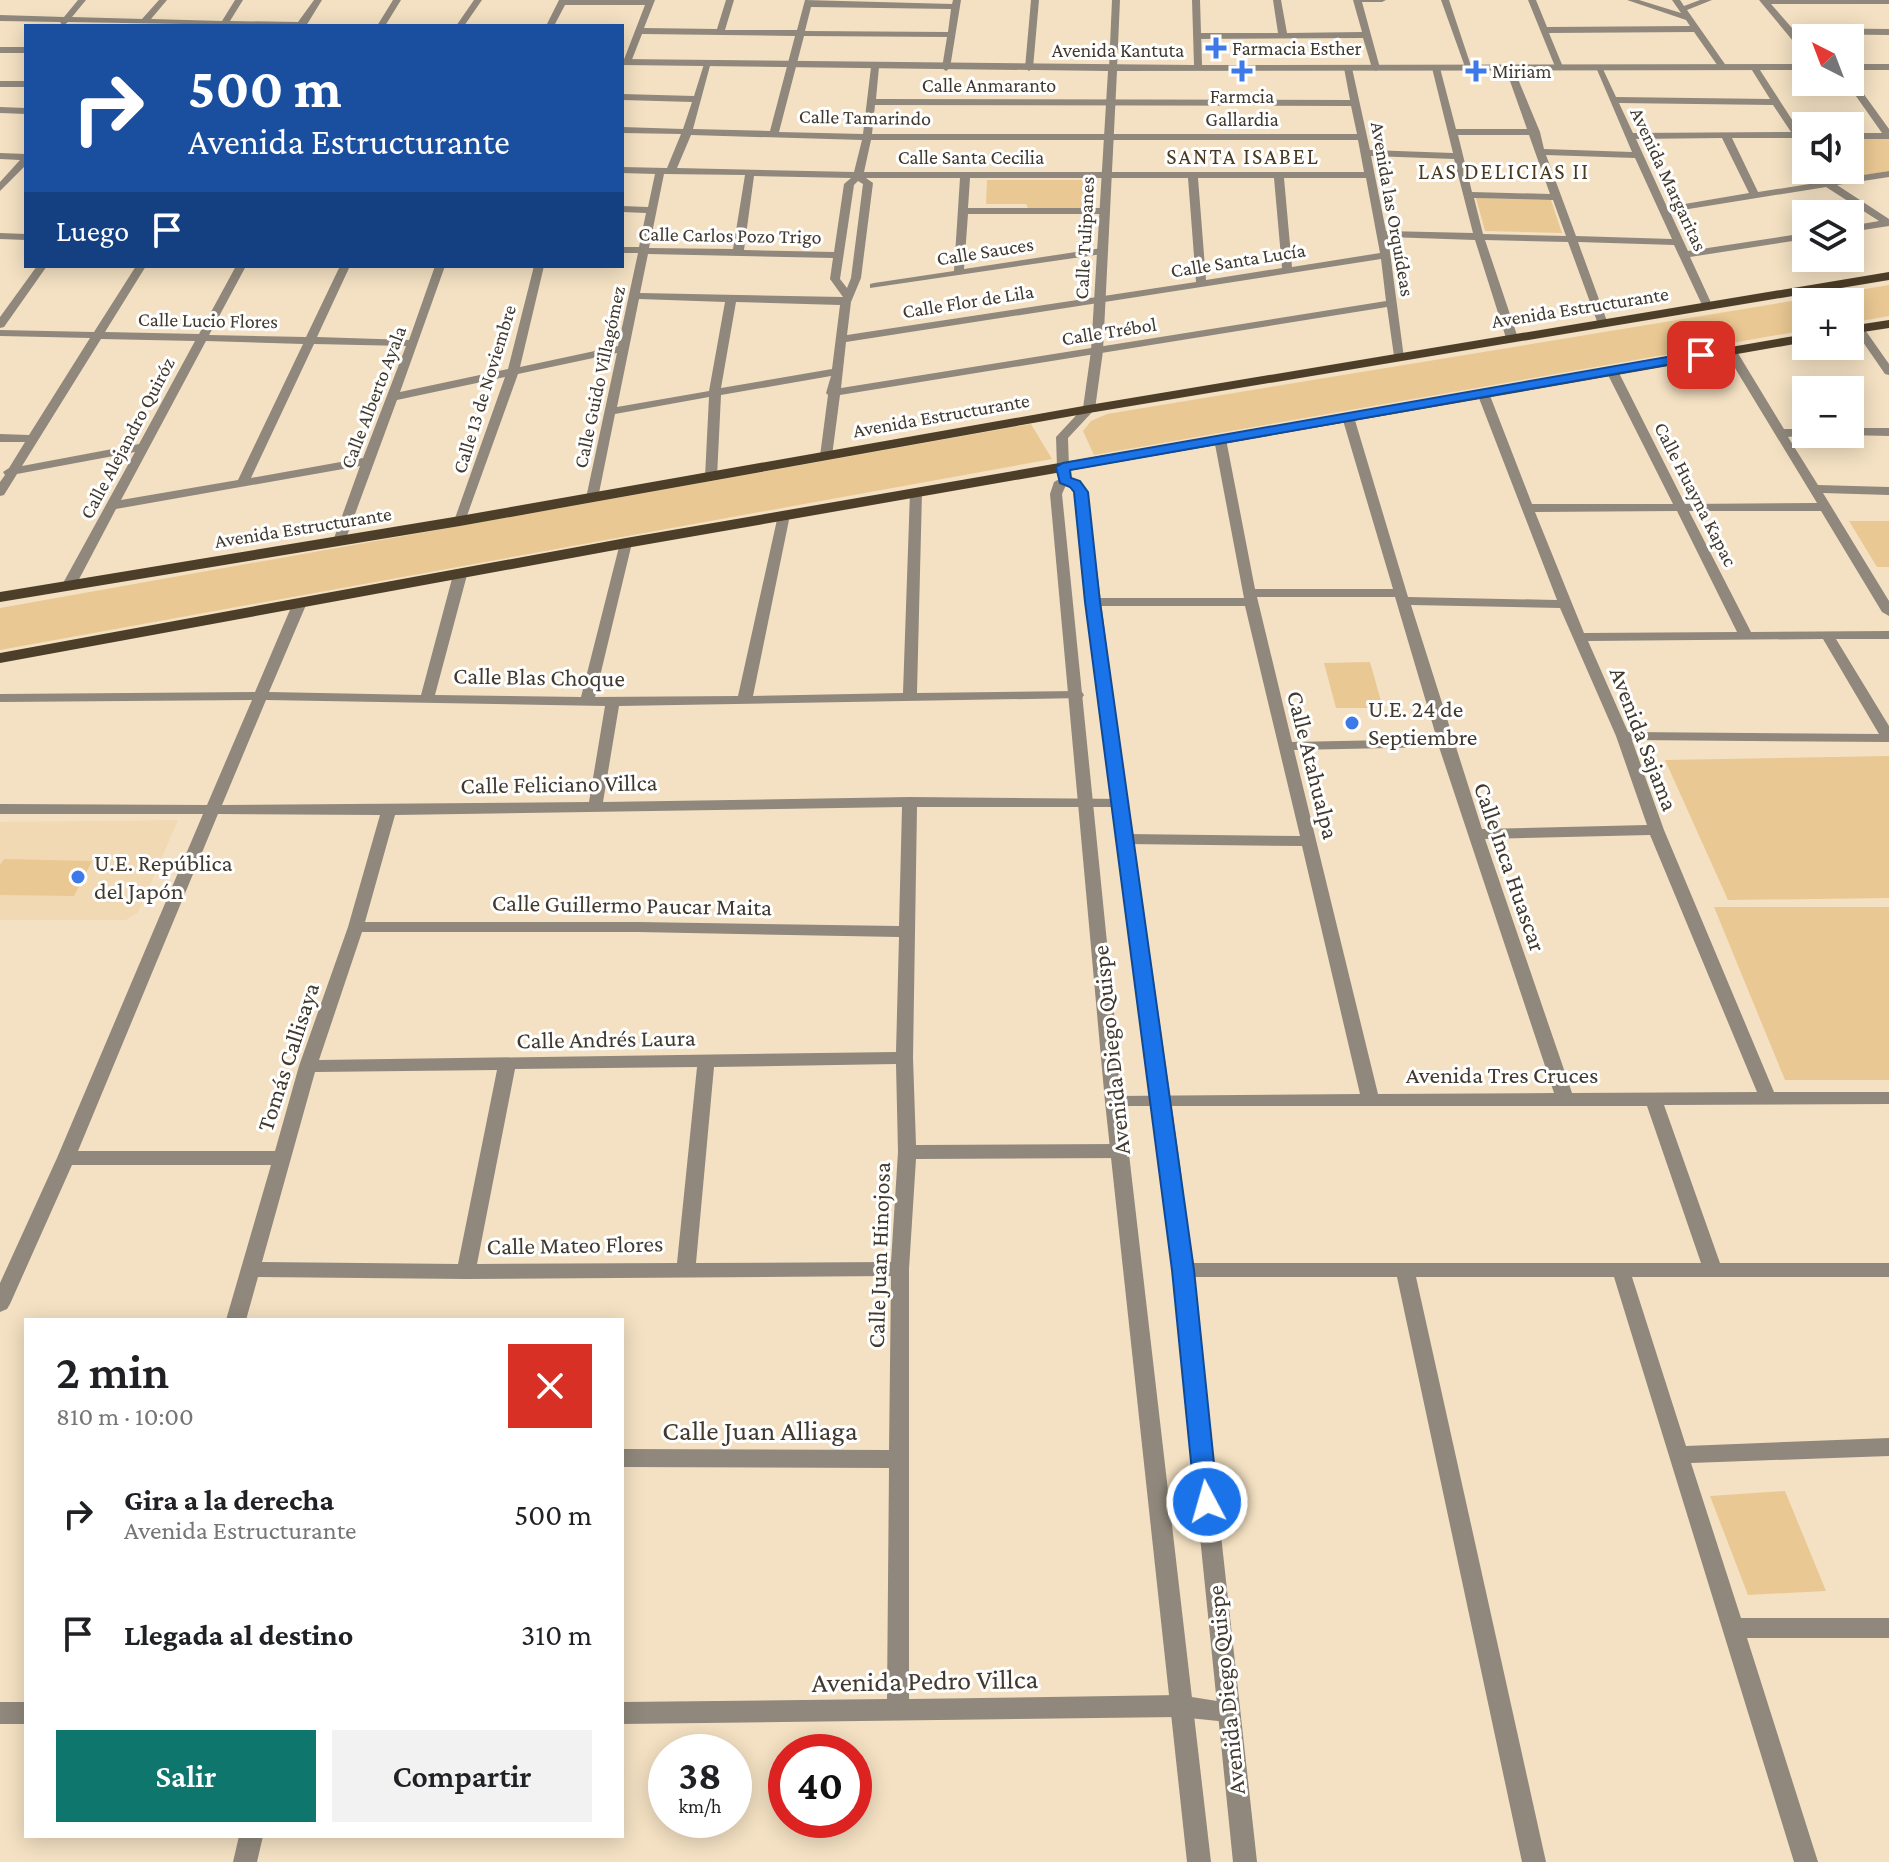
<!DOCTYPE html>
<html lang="es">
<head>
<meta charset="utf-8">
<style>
	:root { --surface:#fff; --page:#f2f2f2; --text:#202124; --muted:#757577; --accent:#0f766e }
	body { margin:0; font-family:"Crimson Pro",serif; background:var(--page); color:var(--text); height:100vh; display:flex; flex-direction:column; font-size:30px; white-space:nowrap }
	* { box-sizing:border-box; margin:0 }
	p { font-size:26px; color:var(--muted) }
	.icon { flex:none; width:44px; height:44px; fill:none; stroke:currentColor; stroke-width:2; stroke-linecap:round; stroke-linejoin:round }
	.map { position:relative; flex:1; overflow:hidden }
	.side { position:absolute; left:24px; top:1318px; width:600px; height:520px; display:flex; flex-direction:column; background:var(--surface); border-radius:0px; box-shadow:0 4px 20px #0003 }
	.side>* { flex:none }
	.hud { position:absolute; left:24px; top:24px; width:600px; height:244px; border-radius:0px; box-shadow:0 4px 20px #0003; background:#1a4fa0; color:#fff; overflow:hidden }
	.needle { width:52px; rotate:318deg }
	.fabs { position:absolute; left:1792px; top:24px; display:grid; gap:16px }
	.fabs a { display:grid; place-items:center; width:72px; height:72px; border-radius:0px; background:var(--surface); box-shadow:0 4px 20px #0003; font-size:40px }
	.speed { position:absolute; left:648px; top:1734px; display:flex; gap:16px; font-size:40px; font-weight:700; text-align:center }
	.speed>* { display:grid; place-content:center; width:104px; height:104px; border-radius:50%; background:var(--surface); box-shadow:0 4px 20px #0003; line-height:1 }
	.speed small { font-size:20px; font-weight:400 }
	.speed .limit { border:12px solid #d22; background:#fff; color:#111 }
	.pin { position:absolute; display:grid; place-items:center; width:68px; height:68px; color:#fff; margin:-34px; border-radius:16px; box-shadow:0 4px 12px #0006 }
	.me { position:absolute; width:88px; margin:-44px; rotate:354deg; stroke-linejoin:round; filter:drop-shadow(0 0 6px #0008) }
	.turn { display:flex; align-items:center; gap:28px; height:168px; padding:0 32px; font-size:36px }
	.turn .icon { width:104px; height:104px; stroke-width:2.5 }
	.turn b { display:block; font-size:56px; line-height:68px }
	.then { display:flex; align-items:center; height:76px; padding:0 32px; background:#0003; gap:16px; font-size:30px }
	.round { display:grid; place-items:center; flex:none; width:84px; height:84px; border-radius:0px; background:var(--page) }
	.head { display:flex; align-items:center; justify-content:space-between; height:136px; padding:0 32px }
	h1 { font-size:48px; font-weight:600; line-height:60px }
	.action { display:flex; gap:16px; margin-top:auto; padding:16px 32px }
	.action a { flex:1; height:92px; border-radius:0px; background:var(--accent); color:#fff; font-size:32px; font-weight:600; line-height:92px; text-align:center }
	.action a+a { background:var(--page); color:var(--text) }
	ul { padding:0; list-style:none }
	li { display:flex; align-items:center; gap:24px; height:120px; padding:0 32px }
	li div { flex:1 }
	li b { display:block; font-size:30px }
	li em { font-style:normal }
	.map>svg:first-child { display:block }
	.built { fill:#f1d9b4 }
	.green { fill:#eac893 }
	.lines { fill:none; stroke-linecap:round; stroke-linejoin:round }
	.minor { fill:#90887c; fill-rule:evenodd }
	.tertiary { fill:#90887c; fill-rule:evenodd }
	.primary { fill:#4c3e29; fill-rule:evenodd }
	.route { fill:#1a73e8; stroke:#114b97; stroke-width:2 }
	.poi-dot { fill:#3d79e8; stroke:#fff; stroke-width:3 }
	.labels { text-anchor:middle; stroke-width:6; stroke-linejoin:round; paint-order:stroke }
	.far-poi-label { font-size:20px; fill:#41392d; stroke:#fff; text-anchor:start }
	.far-street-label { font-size:20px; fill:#41392d; stroke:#fff }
	.far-neighbourhood-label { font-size:22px; letter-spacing:2px; fill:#4a3a21; stroke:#fff }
	.street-label { font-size:24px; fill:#41392d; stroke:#fff }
	.poi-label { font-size:24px; fill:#41392d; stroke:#fff; text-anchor:start }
	.near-street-label { font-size:28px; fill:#41392d; stroke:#fff }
</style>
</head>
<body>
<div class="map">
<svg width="1889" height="1862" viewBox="0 0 1889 1862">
	<rect width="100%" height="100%" fill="#f4e1c3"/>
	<path class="built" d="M178 820 138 913 126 920H0V822Z"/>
	<path class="green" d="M1850 138 1889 139V171L1836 180 1829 170H1850Z
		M987 180H1093L1090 208 1029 210 1026 204H986Z
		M1476 198 1551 200 1562 233 1485 231Z
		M1889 285V316L1850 323V302H1806V330L1094 455 1083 431 1091 421 1107 414Z
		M1031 424 1052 459 0 650V608Z
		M1849 521H1889V567H1877Z
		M1370 662 1383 708H1336L1324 663Z
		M1889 756V898L1728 900 1665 760Z
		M4 859 92 861 74 896 0 895V865Z
		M1714 907H1889V1080H1785Z
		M1785 1491 1826 1591 1748 1595 1710 1496Z"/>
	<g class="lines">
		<path class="minor" d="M78 0H86L72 17 142 19 159 0H167L151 19 222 21 235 0H243L230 21 298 22 314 0H322L306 26 68 22 63 26 60 22 0 21V15L64 17Z
			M393 0H401L385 26H377Z
			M474 0H482L464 26H456Z
			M559 0H655L644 28 717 29 726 0H734L725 30H797L805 0 952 4 953 0H961L950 68 946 71 942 68 947 37 804 36 779 132 863 134 871 67 875 64 879 67 876 99 1350 100 1344 68 1348 65 1352 68 1370 150 1453 153 1432 68 1436 65 1440 68 1456 129H1527L1505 67 1509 64 1513 67 1540 132 1544 149 1632 152 1595 65 1602 67 1616 97 1770 99 1750 67 1754 64 1758 67 1800 132H1806V138H1804L1806 152 1803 151 1794 138H1732L1758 192 1822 182 1814 170H1824L1831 180 1889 171V177L1837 185 1889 219V226L1850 232V226L1879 221 1826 187 1670 212 1688 251 1806 233V239L1690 257 1713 307 1708 310 1703 307 1674 245 1578 242 1608 324 1603 327 1598 324 1568 242 1485 240 1518 338 1512 341 1506 338 1475 240 1388 237 1404 358 1394 356 1387 307 840 395 832 456 826 460 820 456 828 395 826 393 831 376 721 395 717 477 711 481 705 477 709 397 615 414 598 498 592 502 586 498 617 353 518 374 464 524 460 525 454 521 505 377 397 400 344 544 339 545 333 541 360 466 116 509 76 585 69 589 64 588 62 585 135 452 17 474 4 495 0 496V482L5 475 3 472 9 468 25 442H0V434L29 435 90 338 0 336V330L94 332 136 266H146L105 332 199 334 236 266H246L209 335 306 337 340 266H350L317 337 409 340 435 266H445L400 392 508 369 534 266H544L520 367 618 346 638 253H622V247H639L646 213 622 212V206L648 207 655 174 622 173V167L667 168 681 134 622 133V127L683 129 692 102 622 100V94L694 96 704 64 711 62 693 129 770 131 795 36 642 34 631 62 627 65 623 62 645 5H565L554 26H546ZM811 7 951 9 948 32 805 31ZM1619 103 1773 105 1791 132 1633 133ZM875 105 1351 106 1357 134H872ZM691 135 862 140 854 172 677 168ZM1458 135H1529L1550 194 1472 192ZM1722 138 1749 193 1667 207 1636 139ZM871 140H1358L1364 172H864ZM1546 155 1635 158 1672 239 1576 236ZM1371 156 1454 159 1473 233 1386 231ZM664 174 745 175 733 249 649 248ZM754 176 851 178 844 184 834 252 744 250ZM866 178H960L954 271 874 283 870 284V288L1102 254 1107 251 1102 248 964 269 968 214H1103L1108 211 1103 208H968L970 178H1188L1196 282 847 335 851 302 861 278 873 183ZM1198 178H1274L1282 268 1206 280ZM1284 178H1366L1380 253 1292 267ZM858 181 863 184 851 278 847 288 840 279 854 185ZM1474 198 1553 200 1566 236 1483 234ZM648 254 833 258 830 279 843 297 640 293ZM1381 259 1386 301 841 388 846 342ZM639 299 725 302 709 391 617 407ZM736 302 840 305 832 369 721 388ZM101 339 195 341 139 444 22 466ZM206 341 303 344 238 480 121 500ZM314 344 406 346 363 458 251 478Z
			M1031 0H1039L1033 68 1029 71 1025 68Z
			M1112 0H1120L1117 68 1113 71 1109 68Z
			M1273 0H1281L1287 33 1362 32 1353 0H1386L1382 2H1362L1380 68 1376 71 1372 68 1363 38 1197 39 1193 36 1197 33H1278Z
			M1441 0H1449L1472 69 1465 67Z
			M1528 0H1536L1547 27 1690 26 1686 20 1627 0H1639L1681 13 1672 0H1680L1684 6 1700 0H1712L1687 10 1727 67 1720 69 1694 32 1549 33 1563 67 1556 69Z
			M1759 0H1889V4H1771L1792 28 1889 29V35L1796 34 1806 46V54L1803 53Z
			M1850 78 1853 79 1889 129V139H1850V133H1882L1846 82H1850Z
			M0 81H26V87H0Z
			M0 107 26 108V114L0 113Z
			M0 153 26 154V165L0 191V182L20 160 0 159Z
			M0 233 26 234V240L0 239Z
			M37 266H47L4 327 0 328V317Z
			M1859 326 1863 327 1889 364V375L1885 374 1854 329Z
			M1730 347 1736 350 1784 429H1806V434H1811L1788 437 1818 485 1889 487V495L1823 493 1889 601V616L1882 612 1821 511H1689L1751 632 1889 631V639H1836L1889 726V742L1632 740 1664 830 1774 1092H1889V1104L1664 1105 1720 1263H1889V1277H1632L1686 1446 1889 1438V1456L1691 1463 1741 1618H1889V1638H1747L1818 1862H1794L1614 1277H1416L1546 1862H1522L1397 1277H1183L1176 1275 1174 1270 1176 1265 1183 1263H1701L1647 1106H1108L1105 1102 1108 1098 1114 1096 1360 1094 1302 846 1126 844 1118 839 1126 834 1300 836 1245 606H1093L1086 602 1093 598H1244L1214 439 1220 435 1226 439 1255 589H1393L1342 417 1348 413 1354 417 1408 597 1557 600 1477 393 1483 390 1489 393 1532 504H1673L1606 371 1612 368 1618 371 1685 504 1817 503 1724 350ZM1677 511 1737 632 1584 633 1535 512ZM1257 597H1395L1437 739 1292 742ZM1411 605 1560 608 1616 736 1647 825 1482 829ZM1823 639 1879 734 1628 732 1588 641ZM1439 747 1554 1093 1378 1094 1294 750ZM1650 835 1757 1092 1572 1093 1485 839Z
			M1850 428H1889V436L1846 435 1850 434Z
			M916 488 922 492 917 693 1077 691 1082 692 1084 695 1082 698 619 706 603 802 910 797 1124 799 1126 802 1119 807H917L913 1058 916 1145 1122 1144 1128 1146 1131 1151 1128 1156 1122 1158 916 1159 909 1269V1699L1179 1695 1236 1704 1239 1711 1236 1718 1228 1722 1179 1717 622 1724V1702L887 1699 889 1468 622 1467V1449L889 1450 891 1276 466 1279 258 1277 246 1320H226L271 1165H72L10 1304 7 1309 0 1312V1283L57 1158 203 814H0V804L207 805 252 700 0 702V694L255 692 292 605 299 601 306 605 269 692 421 695 453 575 460 571 467 575 435 695 581 697 620 543 626 539 632 543 595 697 738 696 778 515 784 511 790 515 753 696 903 693 910 492ZM266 700 605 706 589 802 222 805ZM902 807 899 926 638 922H365L395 815ZM218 814 380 815 348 927 299 1066 275 1151H78ZM362 932H638L899 937 896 1052 319 1060ZM896 1064 898 1152 891 1262 696 1263 714 1067ZM697 1067 677 1263 477 1264 515 1069ZM497 1070 458 1264 262 1262 315 1072Z
			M0 1702H26V1724H0Z
			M239 1836H263L257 1862H233Z"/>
		<path class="tertiary" d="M1192 0H1200L1202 65 1806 64V70L1117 71 1103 351 1095 409 1068 438 1069 467 1063 471 1057 467 1056 437 1083 408 1091 351 1108 71 622 65V59L1194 65Z
			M0 47H26V53H0Z
			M1850 64H1889V70H1850Z
			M1065 476 1079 481 1087 492 1112 687 1181 1172 1257 1862H1233L1163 1172 1098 687 1075 492 1066 485 1062 494 1123 1102 1211 1862H1187L1105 1102 1050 494 1054 482Z"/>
		<path class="primary" d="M1889 272V280L1089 413 460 526 0 602V592L460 516 1089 405Z
			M1889 320V328L1850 334V326Z
			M1806 334V342L626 548 0 663V653L626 538Z"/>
	</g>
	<path class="route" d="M1701 351 1707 355 1705 358 1070 470 1071 478 1080 481 1088 492 1100 602 1194 1270 1218 1502 1215 1510 1207 1513 1198 1510 1195 1502 1172 1270 1085 602 1074 492 1070 487 1060 483 1056 467 1063 463Z"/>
	<g class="poi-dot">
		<path d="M1212 36h8v8h8v8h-8v8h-8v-8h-8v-8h8z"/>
		<path d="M1238 59h8v8h8v8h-8v8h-8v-8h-8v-8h8z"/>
		<path d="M1472 59h8v8h8v8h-8v8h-8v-8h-8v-8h8z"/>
		<circle cx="1352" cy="723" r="8"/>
		<circle cx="78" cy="877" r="8"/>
	</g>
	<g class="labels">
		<g class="far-poi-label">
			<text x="1232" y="55">Farmacia Esther</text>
			<text x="1492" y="78">Miriam</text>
			<text x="1242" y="103" text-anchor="middle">Farmcia<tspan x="1242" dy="23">Gallardia</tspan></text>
		</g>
		<g class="far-street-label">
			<text x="1118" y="57">Avenida Kantuta</text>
			<text x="989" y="92">Calle Anmaranto</text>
			<text transform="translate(865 117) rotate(1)" y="7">Calle Tamarindo</text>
			<text x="971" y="164">Calle Santa Cecilia</text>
			<text transform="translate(1669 179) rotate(65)" y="7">Avenida Margaritas</text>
			<text transform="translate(1393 209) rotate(80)" y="7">Avenida las Orquídeas</text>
			<text transform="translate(730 235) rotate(1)" y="7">Calle Carlos Pozo Trigo</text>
			<text transform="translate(1084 238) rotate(-87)" y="7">Calle Tulipanes</text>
			<text transform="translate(985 251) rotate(-9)" y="7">Calle Sauces</text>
			<text transform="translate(1238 260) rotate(-9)" y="7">Calle Santa Lucía</text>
			<text transform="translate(968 301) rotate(-9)" y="7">Calle Flor de Lila</text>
			<text transform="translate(1580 307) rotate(-9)" y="7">Avenida Estructurante</text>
			<text transform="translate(208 320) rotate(1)" y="7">Calle Lucio Flores</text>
			<text transform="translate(1109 331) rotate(-9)" y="7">Calle Trébol</text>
			<text transform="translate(599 377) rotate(-78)" y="7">Calle Guido Villagómez</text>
			<text transform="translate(484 389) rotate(-73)" y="7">Calle 13 de Noviembre</text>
			<text transform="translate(373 397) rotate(-69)" y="7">Calle Alberto Ayala</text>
			<text transform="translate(941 415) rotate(-10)" y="7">Avenida Estructurante</text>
			<text transform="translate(127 438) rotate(-62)" y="7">Calle Alejandro Quiróz</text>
			<text transform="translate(1696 494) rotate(63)" y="7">Calle Huayna Kapac</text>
			<text transform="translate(303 527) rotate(-9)" y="7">Avenida Estructurante</text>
		</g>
		<g class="far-neighbourhood-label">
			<text x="1243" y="164">SANTA ISABEL</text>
			<text x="1504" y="179">LAS DELICIAS II</text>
		</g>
		<g class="street-label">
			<text transform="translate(539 677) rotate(1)" y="8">Calle Blas Choque</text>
			<text transform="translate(1644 739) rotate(69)" y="8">Avenida Sajama</text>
			<text transform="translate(1313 765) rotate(76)" y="8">Calle Atahualpa</text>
			<text transform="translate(559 784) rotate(-1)" y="8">Calle Feliciano Villca</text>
			<text transform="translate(1510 867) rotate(71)" y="8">Calle Inca Huascar</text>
			<text transform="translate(632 905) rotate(1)" y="8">Calle Guillermo Paucar Maita</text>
			<text transform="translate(606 1039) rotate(-1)" y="8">Calle Andrés Laura</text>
			<text transform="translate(1111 1050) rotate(-96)" y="8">Avenida Diego Quispe</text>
			<text transform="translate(288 1057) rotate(-72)" y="8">Tomás Callisaya</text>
			<text x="1502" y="1083">Avenida Tres Cruces</text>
			<text transform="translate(575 1245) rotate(-1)" y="8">Calle Mateo Flores</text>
			<text transform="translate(879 1255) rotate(-88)" y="8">Calle Juan Hinojosa</text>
			<text transform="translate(1226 1690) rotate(-96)" y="8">Avenida Diego Quispe</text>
		</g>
		<g class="poi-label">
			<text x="1368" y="717">U.E. 24 de<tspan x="1368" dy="28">Septiembre</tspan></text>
			<text x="94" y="871">U.E. República<tspan x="94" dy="28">del Japón</tspan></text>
		</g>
		<g class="near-street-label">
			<text x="760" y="1440">Calle Juan Alliaga</text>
			<text transform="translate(925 1680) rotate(-1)" y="10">Avenida Pedro Villca</text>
		</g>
	</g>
</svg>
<div class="fabs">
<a><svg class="needle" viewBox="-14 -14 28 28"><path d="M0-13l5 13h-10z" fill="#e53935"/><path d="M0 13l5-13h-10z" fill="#757577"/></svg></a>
<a><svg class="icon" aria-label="sound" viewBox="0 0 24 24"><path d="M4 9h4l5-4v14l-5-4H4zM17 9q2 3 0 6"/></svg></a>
<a><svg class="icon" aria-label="layers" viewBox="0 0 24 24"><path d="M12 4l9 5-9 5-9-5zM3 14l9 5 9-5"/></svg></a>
<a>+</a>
<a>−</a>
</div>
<div class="speed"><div>38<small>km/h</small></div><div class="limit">40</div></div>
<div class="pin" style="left:1701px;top:355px;background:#d93025"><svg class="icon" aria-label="arrive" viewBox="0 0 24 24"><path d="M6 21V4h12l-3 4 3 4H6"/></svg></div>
<svg class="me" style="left:1207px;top:1502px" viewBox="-20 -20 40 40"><circle r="17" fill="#1a73e8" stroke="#fff" stroke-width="3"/><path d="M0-11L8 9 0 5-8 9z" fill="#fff"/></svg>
<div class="hud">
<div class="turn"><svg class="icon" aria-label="right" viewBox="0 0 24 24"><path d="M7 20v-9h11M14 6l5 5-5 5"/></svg><div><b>500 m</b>Avenida Estructurante</div></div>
<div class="then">Luego<svg class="icon" aria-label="arrive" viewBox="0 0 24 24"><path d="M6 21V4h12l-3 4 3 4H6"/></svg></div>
</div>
<section class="side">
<div class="head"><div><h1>2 min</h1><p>810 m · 10:00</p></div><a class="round" style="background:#d93025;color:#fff"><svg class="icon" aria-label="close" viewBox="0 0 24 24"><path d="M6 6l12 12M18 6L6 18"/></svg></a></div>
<ul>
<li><svg class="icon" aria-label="right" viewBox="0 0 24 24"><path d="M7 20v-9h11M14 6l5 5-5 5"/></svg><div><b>Gira a la derecha</b><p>Avenida Estructurante</p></div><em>500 m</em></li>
<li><svg class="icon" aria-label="arrive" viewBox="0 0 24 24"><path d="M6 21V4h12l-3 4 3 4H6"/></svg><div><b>Llegada al destino</b></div><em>310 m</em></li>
</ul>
<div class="action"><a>Salir</a><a>Compartir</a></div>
</section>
</div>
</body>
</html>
